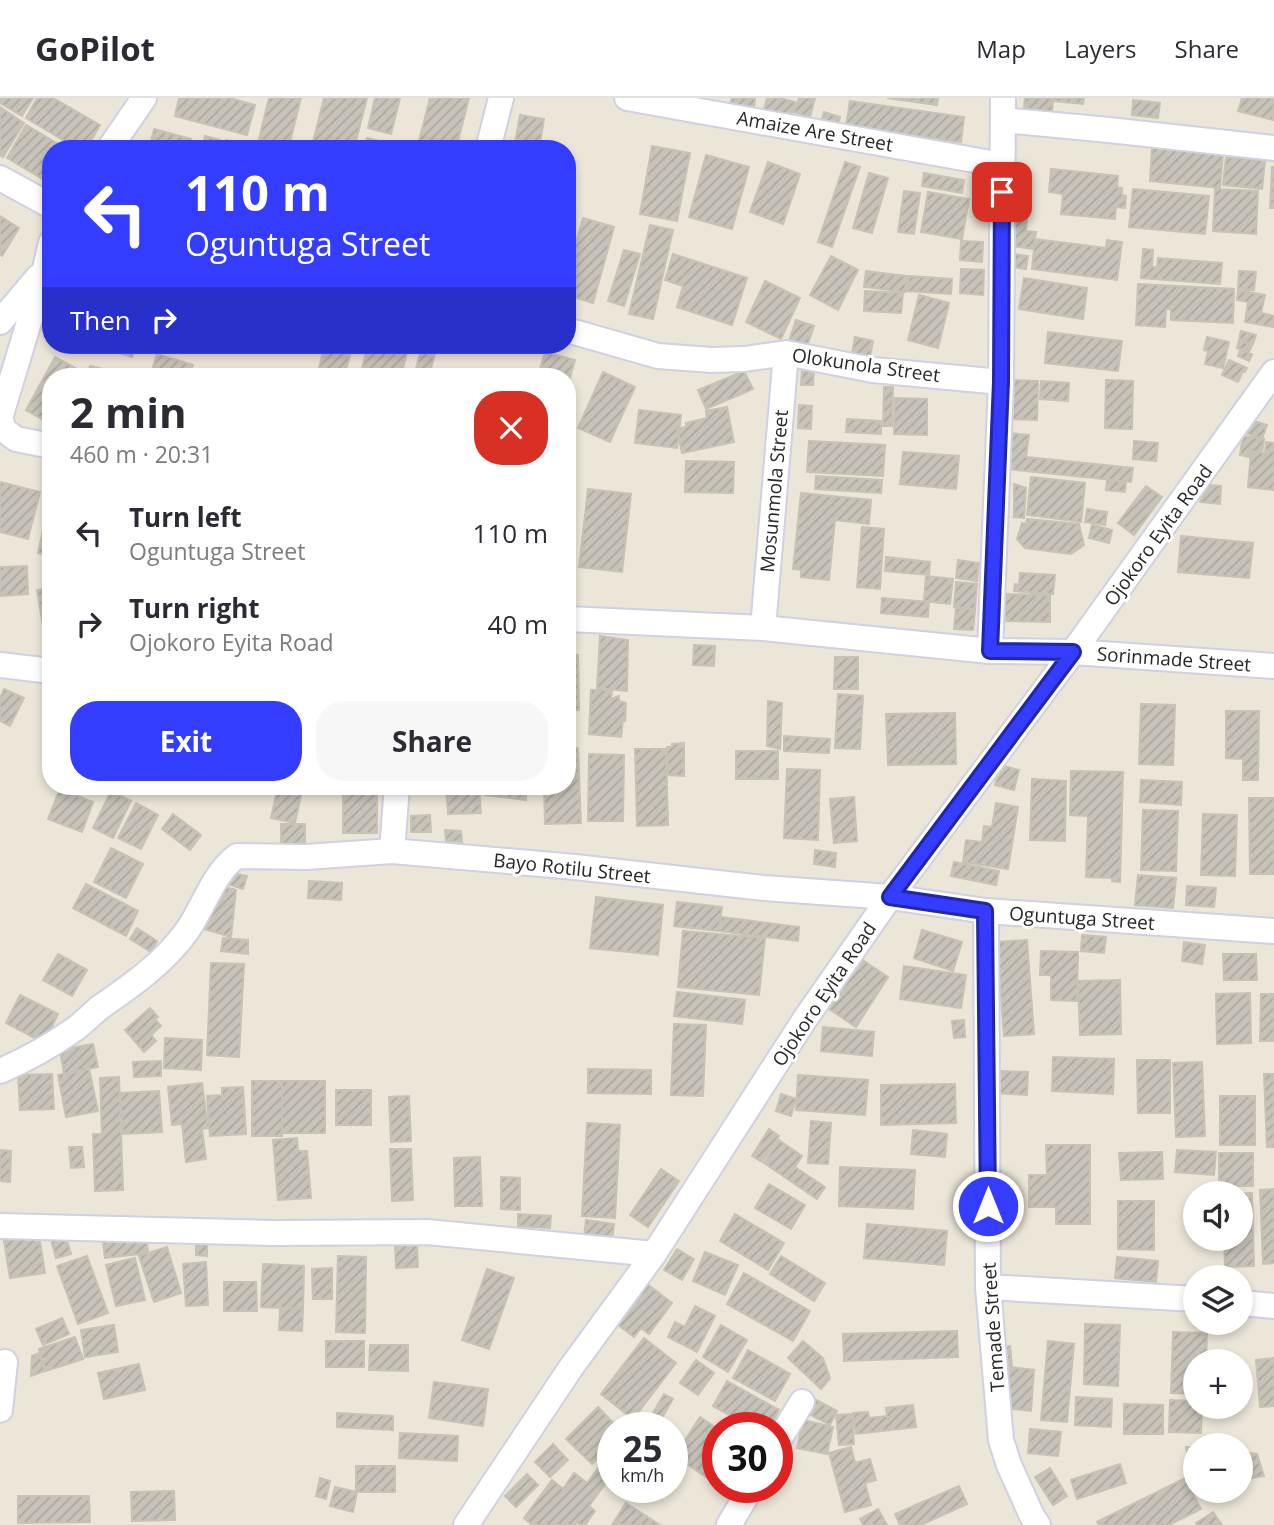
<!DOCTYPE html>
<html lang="en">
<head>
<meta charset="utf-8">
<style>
	:root { --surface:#fff; --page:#f7f7f7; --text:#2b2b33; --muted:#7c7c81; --line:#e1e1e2; --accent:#333cff }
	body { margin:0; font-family:"Open Sans",sans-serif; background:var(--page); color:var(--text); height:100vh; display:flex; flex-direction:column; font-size:26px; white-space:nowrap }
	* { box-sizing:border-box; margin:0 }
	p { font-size:23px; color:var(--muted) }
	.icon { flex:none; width:38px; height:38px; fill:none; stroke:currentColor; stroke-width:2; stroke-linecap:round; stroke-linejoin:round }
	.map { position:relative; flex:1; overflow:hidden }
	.side { position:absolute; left:42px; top:270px; width:534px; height:427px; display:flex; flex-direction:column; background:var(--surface); border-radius:28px; box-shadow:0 4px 10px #0003 }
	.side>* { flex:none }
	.guide { position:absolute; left:42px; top:42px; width:534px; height:214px; border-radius:28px; box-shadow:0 4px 10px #0003; background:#333cff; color:#fff; overflow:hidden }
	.controls { position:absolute; left:1183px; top:1083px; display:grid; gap:14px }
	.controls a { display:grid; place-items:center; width:70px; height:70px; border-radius:50%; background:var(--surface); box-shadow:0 4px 10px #0003; font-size:35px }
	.speed { position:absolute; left:597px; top:1314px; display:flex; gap:14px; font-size:35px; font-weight:700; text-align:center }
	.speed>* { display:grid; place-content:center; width:91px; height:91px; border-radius:50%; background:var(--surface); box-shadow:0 4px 10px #0003; line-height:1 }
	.speed small { font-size:18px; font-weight:400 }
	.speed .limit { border:10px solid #d22; background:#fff; color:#111 }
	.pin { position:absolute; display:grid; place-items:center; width:60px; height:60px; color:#fff; margin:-30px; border-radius:14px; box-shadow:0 4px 10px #0006 }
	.me { position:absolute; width:77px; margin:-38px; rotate:0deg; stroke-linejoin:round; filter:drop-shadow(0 0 5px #0008) }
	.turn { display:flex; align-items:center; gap:24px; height:147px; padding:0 28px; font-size:32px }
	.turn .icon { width:91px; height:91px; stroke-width:2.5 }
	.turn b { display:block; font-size:49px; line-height:60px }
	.then { display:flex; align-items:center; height:66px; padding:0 28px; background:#0003; gap:14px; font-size:26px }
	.round { display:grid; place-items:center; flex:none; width:74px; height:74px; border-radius:28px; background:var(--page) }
	.summary { display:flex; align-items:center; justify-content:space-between; height:119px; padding:0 28px }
	h1 { font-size:42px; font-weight:700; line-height:52px }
	.action { display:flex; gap:14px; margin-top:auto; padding:14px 28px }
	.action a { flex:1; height:80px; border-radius:28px; background:var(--accent); color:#fff; font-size:28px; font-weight:700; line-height:80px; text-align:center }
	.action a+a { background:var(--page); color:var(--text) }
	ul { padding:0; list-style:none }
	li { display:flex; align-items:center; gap:21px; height:91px; padding:0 28px }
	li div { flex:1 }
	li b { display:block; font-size:26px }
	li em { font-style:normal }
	header { display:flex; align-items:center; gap:42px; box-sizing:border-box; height:98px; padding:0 35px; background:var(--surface); border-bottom:2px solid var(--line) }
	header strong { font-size:33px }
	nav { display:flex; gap:38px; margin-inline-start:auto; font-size:24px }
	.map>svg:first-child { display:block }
	.building { fill:url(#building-hatch); stroke:#c7c2b3; stroke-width:2 }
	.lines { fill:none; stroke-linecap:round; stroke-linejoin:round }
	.minor-casing { stroke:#cfd0e2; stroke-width:28 }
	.minor { stroke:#fff; stroke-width:24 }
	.route-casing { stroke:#2127a6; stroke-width:18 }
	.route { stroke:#333cff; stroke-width:12 }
	.labels { text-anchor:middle; stroke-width:6; stroke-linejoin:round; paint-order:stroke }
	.street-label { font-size:19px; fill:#282828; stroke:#fff }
</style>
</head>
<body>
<header>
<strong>GoPilot</strong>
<nav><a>Map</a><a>Layers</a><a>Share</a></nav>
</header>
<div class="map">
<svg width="1274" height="1427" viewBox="0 0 1274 1427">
	<defs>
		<pattern id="building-hatch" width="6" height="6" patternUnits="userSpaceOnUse" patternTransform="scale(1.75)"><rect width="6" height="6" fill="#c7c3b9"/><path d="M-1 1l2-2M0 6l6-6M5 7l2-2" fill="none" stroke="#aba89f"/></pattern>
	</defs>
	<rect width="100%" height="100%" fill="#ece6d9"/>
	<path class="building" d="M1 0H33L22 18 0 5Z
		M37 0H53L100 27 86 51H78L26 20Z
		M179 0H229L255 7 247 37 175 18Z
		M269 0H301L289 48 259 41Z
		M324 0H367L354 51H339L313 44Z
		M375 0H400L391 36 368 30Z
		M430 0H469L456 51H417Z
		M732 0H755L754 11 730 7Z
		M767 0H779L795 4 791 18H762Z
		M799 0H815L810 19 794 14Z
		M887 0H938L937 7Z
		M1025 0H1084L1083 6 1053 3 1052 14 1024 10Z
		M1242 0H1274L1273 22 1238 13Z
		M1133 2 1160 5 1158 20 1132 17Z
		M850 3 964 19 961 44 846 28Z
		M0 9 24 25 3 59 0 57Z
		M824 14 840 19 836 32 820 27Z
		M520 17 544 21 539 51H514Z
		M26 27 65 50 51 51V74L46 83 7 60Z
		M154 31 191 41 188 51H149Z
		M205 38 220 42 218 51H202Z
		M367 40 405 49V51H364Z
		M226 42 244 47 243 51H224Z
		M652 48 690 55 677 123 640 116Z
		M1152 49 1223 56 1220 90 1150 83Z
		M706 57 749 69 732 131 689 119Z
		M1226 59 1265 63 1262 91 1223 87Z
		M768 64 800 76 783 126 750 114Z
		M845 64 860 69 832 149 818 144Z
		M1272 69H1274V110H1270Z
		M1051 71 1118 78 1117 89 1122 90V97L1126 98 1125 110 1116 109 1115 121 1061 116 1063 96 1049 94Z
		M869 75 888 80 872 135 853 130Z
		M924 75 964 82 962 95 922 88Z
		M1133 91 1209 98 1205 136 1129 129Z
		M1215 91 1258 93 1256 136 1213 133Z
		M904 93 920 95 914 136 898 134Z
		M928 94 969 101 962 141 921 134Z
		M567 110 574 111 569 146H567Z
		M0 118 19 130 2 158 0 157Z
		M1012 118H1027L1026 133 1036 134 1033 151 1012 148Z
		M583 120 614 129 593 205 567 197V176Z
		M650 127 673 132 653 221 629 216Z
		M1035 141 1106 150 1107 142 1122 144 1117 182 1032 171Z
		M961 143 983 144 982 164 960 162Z
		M1143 151 1153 152 1152 169H1157L1158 160 1222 165 1220 186 1141 180Z
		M624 152 640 156 624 208 608 203Z
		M673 156 747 180 732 227 677 209 683 188 665 182Z
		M1015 156 1028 158 1026 171 1013 169Z
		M831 158 858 172 838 212 810 197Z
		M961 171 984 172 983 197 960 195Z
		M866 173 907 178 905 194 864 189Z
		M1239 173 1256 174 1254 192 1238 191Z
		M909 178 952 181 951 196 907 193Z
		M1024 180 1087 190 1083 221 1019 211Z
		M765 183 800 200 781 241 746 224Z
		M1138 186 1234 191 1233 225 1171 222V211H1166L1165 229 1136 227Z
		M1238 192 1265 197 1261 215 1274 218V229L1245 224 1248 204 1237 202Z
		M865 193 903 195 901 215 864 213Z
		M919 197 949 205 938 250 908 242Z
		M796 222 814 228 807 249 789 243Z
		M1241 233 1256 237 1253 246 1239 242Z
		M1048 234 1122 243 1118 273 1045 265Z
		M855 239 873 243 870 259 852 255Z
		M1207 239 1229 244 1223 270 1205 266 1208 253 1204 252Z
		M1239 242 1252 247 1249 254 1237 250Z
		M95 247H136L132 259Z
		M325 247H353L344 278 317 277Z
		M368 247H409L401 278H360Z
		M422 248 436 252 429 278H414Z
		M1240 252 1252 256 1249 263 1238 258Z
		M545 254 575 262 567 290V278H538Z
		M157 256 193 267 189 278H150Z
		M55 259 81 273 77 278H51V326L26 312Z
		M1229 262 1247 270 1245 274 1243 273 1238 284 1222 277Z
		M90 268 121 275V278H87Z
		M802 272 814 273 813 287H801Z
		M744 273 753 291 706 311 698 292Z
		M603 274 635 289 610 344 578 330Z
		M1012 282 1038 283 1037 322 1011 321Z
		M1106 282 1133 283 1132 331 1105 330Z
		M1041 283 1069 285 1068 303 1040 301Z
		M884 289H893L892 328H883Z
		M895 300 927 301V337L894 336Z
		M799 307 812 308 811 331 798 330Z
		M727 309 734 344 682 355 677 331 686 329V325L707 320 706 313Z
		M639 312 681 317 677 350 635 345Z
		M1244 320 1267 327 1262 341 1246 335 1247 330Z
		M847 321 881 323V336L846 334Z
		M1010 335 1029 337 1026 359 1133 370 1131 384 1007 371Z
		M1243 338 1264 341 1262 355 1250 353 1249 359 1240 357Z
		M809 343 885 347 883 378 807 374Z
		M1134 343 1158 345 1156 363 1133 361Z
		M1266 344 1274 345V392L1248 389 1251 354 1265 355Z
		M903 354 959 358 956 391 900 386Z
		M686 363 734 364 733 395 685 394Z
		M816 378 882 382 881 395 815 391Z
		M1031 379 1085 385 1081 424 1027 417Z
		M1107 382 1126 384 1125 394 1106 392Z
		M0 384 40 394 28 441 0 434Z
		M1014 386 1026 390 1024 420 1014 419Z
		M1207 387 1221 388 1220 406 1200 404Z
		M1146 388 1162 399 1134 437 1118 425Z
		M588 391 631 396 622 474 579 469Z
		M801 395 871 402 869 426 835 422 829 482 801 479V472L793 471Z
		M51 397V458L38 455Z
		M1087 411 1107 414 1105 427 1085 424Z
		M1027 421 1079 426 1084 447 1071 456 1025 450 1017 441 1022 425 1026 426Z
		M1092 427 1112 432 1109 445 1089 440Z
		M862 429 884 431 880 491 857 489Z
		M1181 438 1253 445 1249 480 1178 474Z
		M886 459 930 464 929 477 885 473Z
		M958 462 979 465 977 483 956 480Z
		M27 468 28 496 0 498V469Z
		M1020 475 1055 477 1053 496 1014 493 1015 486 1019 487Z
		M926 478 953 481 950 506 924 503Z
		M956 484 977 486 975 511 954 509Z
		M51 489V564L49 565 37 492Z
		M1000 496 1050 497V524L1000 523Z
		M882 500 929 504 928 519 881 515Z
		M956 510 975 512 973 532 954 531Z
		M600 538 628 542 627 593 597 590Z
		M694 547 715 548 714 568 693 567Z
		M567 557H578L579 612 567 613Z
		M835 559H858V591H834Z
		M4 591 24 600 10 628 0 623V600Z
		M591 592H612L611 601 619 598V603L626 605 625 623 623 622 621 639 589 636Z
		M838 596 863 598 860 651 835 650Z
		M768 603 782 605 780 651 767 648Z
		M1141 606 1175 607 1173 667 1139 666Z
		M1226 613H1259L1258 682H1243V661L1226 660Z
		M955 615 956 666 888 667 886 616Z
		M784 638 830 641 829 655 784 653Z
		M684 645V678L668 677 667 649H672V646Z
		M578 650 581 725 545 726 544 688H567V651Z
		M635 651H666L668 727 637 728Z
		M736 653H778V681H736Z
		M589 656 624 657 623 723H588Z
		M1000 667 1019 672 1014 692 995 687Z
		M787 671 820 672 818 742 784 740Z
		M1071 673 1123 674 1120 784 1112 783V780L1086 779 1088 718 1070 717Z
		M1032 681 1066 683 1065 743 1030 742Z
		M1141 682 1182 684 1181 707 1140 704Z
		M278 688H303L295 725 271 720Z
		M343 688H377V735H343Z
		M446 688H479L481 715 448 716Z
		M485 688H526V702L485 697Z
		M60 691 93 704 82 734 48 721Z
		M111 693 131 703 113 740 93 730Z
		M854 699 857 743 834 745 830 701Z
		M1249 700H1274V776H1250Z
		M136 705 158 717 141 751 118 740Z
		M996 705 1018 709 1008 771 963 764 966 742 982 744 984 728 992 729Z
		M1143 712 1178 713 1176 773 1141 772Z
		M173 716 201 737 190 752 162 731Z
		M1203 716 1237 717 1235 778 1201 777Z
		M430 717 431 734H411V718Z
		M281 726H305V748H281Z
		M445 732 461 733 462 744 446 743Z
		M111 750 143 766 126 800 94 784Z
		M815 752 836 755 835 769 814 766Z
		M954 764 999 773 996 787 951 778Z
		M227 774 247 778 243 791 225 785Z
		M1138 777 1176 780 1173 810 1135 807Z
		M309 783 342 785 341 802 308 800Z
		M86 786 138 813 126 838 73 810Z
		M219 787 236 792 231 839 204 831 213 794Z
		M1187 788 1216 790 1214 809 1186 807Z
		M596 799 663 807 658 857 590 850Z
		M677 804 722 809 719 833 674 828Z
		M721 819 799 829 798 843 719 833Z
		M137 830 157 843 151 854 130 841Z
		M922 832 962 844 953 873 914 860Z
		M683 833 765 840 759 897 678 889Z
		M1082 837 1106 839 1104 855 1081 853Z
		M223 840 248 842V856L221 853Z
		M1027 842 1034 936 1004 938 997 844Z
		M1184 844 1205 847 1202 866 1182 863Z
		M1041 853 1078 854 1077 903 1051 902V877H1040Z
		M58 856 87 872 72 898 43 882Z
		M1223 856H1256L1257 882H1224Z
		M861 861 888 879 856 929 829 911Z
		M211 865 244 866 239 959 207 957Z
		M904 868 966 877 961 910 900 901Z
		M1120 882 1121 936 1080 937 1078 883Z
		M677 894 745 902 742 926 674 918Z
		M1250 895 1251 945 1217 946 1216 896Z
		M1261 896H1274V943H1260Z
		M20 897 58 916 44 945 6 925Z
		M150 910 158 919 155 921 161 928 151 937 156 943 144 954 125 932Z
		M964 922 965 939 954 940 952 923Z
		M674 926 706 927 703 998 671 997Z
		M823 929 874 934 872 958 821 953Z
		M165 940 202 942 201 972 164 970Z
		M93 946 98 969 64 976 60 952Z
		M1053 959 1114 961 1113 996 1052 993Z
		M1137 962H1170V1015H1138Z
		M161 963V978L134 979 133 964Z
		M1202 964 1205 1038 1176 1039 1173 965Z
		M89 970 98 1013 66 1019 58 977Z
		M588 971 651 972V996L588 995Z
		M999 973 1028 974 1027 997 997 995Z
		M52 976 54 1011 20 1012 18 977Z
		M1264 976H1274V1049H1267Z
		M798 977 868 982 865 1017 796 1012Z
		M119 979 123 1092 95 1093 93 1036H102L100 980Z
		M252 983H282V1038H252Z
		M282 983H325V1035H282Z
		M202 985 208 1030 202 1031 206 1061 186 1064 182 1026 172 1027 168 989Z
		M955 986 956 1025 881 1027V987Z
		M243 989 246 1036 210 1038 207 998 222 997V990Z
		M336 992H371V1027H336Z
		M159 993 162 1034 123 1036 120 995Z
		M781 996 796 1001 791 1018 776 1013Z
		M409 998 411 1043 391 1044 389 999Z
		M1220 998H1255V1047H1220Z
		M811 1023 831 1025 828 1066 808 1065Z
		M587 1025 620 1027 615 1120 582 1118Z
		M769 1031 779 1038 762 1064 752 1058Z
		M913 1032 947 1036 945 1059 911 1056Z
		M297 1040 298 1053H307L311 1100 278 1102 273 1042Z
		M779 1042 802 1058 795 1069 825 1089 817 1101 764 1065Z
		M1046 1047H1090V1126H1056V1109H1029V1077H1047Z
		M69 1049H82L84 1069 71 1070Z
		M390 1051H411L413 1102 392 1103Z
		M0 1052 11 1053 10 1084 0 1083Z
		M1177 1052 1216 1054 1214 1077 1175 1074Z
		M1162 1054 1163 1081 1121 1082 1119 1055Z
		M1219 1055H1253V1088H1219Z
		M480 1059 482 1108H455L454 1060Z
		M840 1069 915 1072 913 1111 839 1108Z
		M661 1071 679 1083 648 1129 630 1117Z
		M501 1079 520 1080V1112L501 1111Z
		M769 1086 805 1107 791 1131 755 1110Z
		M1274 1091V1165L1263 1166 1260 1092Z
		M1252 1095 1254 1168 1225 1169 1224 1141H1241V1096H1229Z
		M1118 1103H1154V1152L1118 1151Z
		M518 1116 551 1118 550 1130 518 1128Z
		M735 1116 784 1145 768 1172 720 1143Z
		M586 1122 614 1126 612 1143 584 1139Z
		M867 1126 947 1133 944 1167 864 1160Z
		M39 1137 45 1175 10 1180 4 1143Z
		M146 1138 148 1155 105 1160 103 1144Z
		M66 1139 71 1156 56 1160 51 1142Z
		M196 1144H207V1158L196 1157Z
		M417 1146 418 1169 396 1170 395 1147Z
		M167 1149 181 1195 154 1204 139 1158Z
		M677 1151 694 1161 682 1182 664 1172Z
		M705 1154 738 1167 725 1197 693 1183Z
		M87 1158 108 1215 78 1226 57 1168Z
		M338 1158 366 1159 365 1235 336 1234Z
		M781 1158 825 1185 814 1203 770 1176Z
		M1117 1159 1158 1163 1156 1184 1115 1180Z
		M135 1160 145 1202 116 1208 106 1167Z
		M206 1164 208 1207 186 1208 183 1166Z
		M263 1166 304 1168 303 1211 261 1209Z
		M332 1170V1201H313L312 1171Z
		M487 1171 514 1180 489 1251 462 1242Z
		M744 1175 810 1213 793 1243 727 1206Z
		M224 1184H256L257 1213H224Z
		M647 1186 672 1205 649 1236 641 1230 634 1239 617 1226Z
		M695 1208 715 1218 697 1254 668 1239 675 1224 685 1229Z
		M280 1210 303 1211 302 1233 279 1232Z
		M62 1220 69 1236 43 1247 36 1231Z
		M1085 1226 1120 1227 1118 1288 1084 1286Z
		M114 1227 118 1254 85 1259 81 1232Z
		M721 1227 747 1242 728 1274 703 1259Z
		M957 1233 958 1259 844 1263 843 1236Z
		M1173 1234 1207 1235 1206 1264H1195V1296L1171 1295Z
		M75 1239 83 1261 46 1273 39 1251Z
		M644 1240 676 1265 633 1321 601 1296Z
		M326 1243H364V1269H326Z
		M803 1243 823 1260 830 1280 821 1291 788 1260Z
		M1048 1243 1074 1246 1067 1324 1041 1322Z
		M370 1247H408V1273L369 1272Z
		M1010 1248 1012 1268H1000L999 1249Z
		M748 1252 790 1276 775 1303 733 1280Z
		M39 1255 45 1273 31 1278 32 1258Z
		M1274 1260V1308L1260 1309 1256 1262Z
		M696 1262 714 1275 698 1297 680 1285Z
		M139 1266 145 1292 104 1301 98 1275Z
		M1009 1269 1034 1272 1031 1313 1006 1310Z
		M727 1283 779 1312 769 1330H753L713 1308Z
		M434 1284 488 1291 483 1328 429 1320Z
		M664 1296 673 1301 659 1325 650 1320Z
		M809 1298 837 1313 830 1327 801 1312Z
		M1076 1299 1112 1301 1111 1329 1075 1327Z
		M1170 1302 1195 1303V1309H1202L1201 1335 1169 1334Z
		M1124 1306 1163 1307V1336H1124Z
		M913 1307 916 1329 856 1336 853 1315 868 1314 869 1320 887 1318 886 1310Z
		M598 1309 618 1330H612V1346L592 1366 566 1341Z
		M337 1315 393 1318V1332L337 1329Z
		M852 1316 854 1346 839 1347 836 1317Z
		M700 1319 718 1331V1387L675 1358Z
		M803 1322 833 1329 827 1356 797 1350Z
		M1030 1331 1061 1334 1058 1358 1028 1355Z
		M400 1335 458 1338 457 1363 399 1360Z
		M553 1346 568 1362 550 1379 535 1364Z
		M851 1349 855 1365 870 1361 876 1382 865 1385 871 1407 845 1414 829 1355Z
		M1186 1349 1195 1350V1390L1194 1391Z
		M1241 1354 1257 1356 1264 1378 1241 1382Z
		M1120 1366 1126 1385 1077 1401 1071 1382Z
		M356 1368H395V1394H356Z
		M599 1369 611 1378 589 1408 595 1413 585 1427H581L577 1424 575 1427H532L524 1420 552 1382 563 1391 574 1375 587 1385Z
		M1050 1370 1067 1398 1053 1407 1035 1379Z
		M527 1376 538 1387 516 1409 505 1398Z
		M320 1380 330 1383 326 1401 316 1398Z
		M1185 1380 1201 1411 1169 1427H1099L1097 1424Z
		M959 1388 967 1406 921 1427H900L895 1416Z
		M335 1389 357 1394 353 1414 330 1408Z
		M174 1393 175 1422 132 1423 131 1394Z
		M18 1398H89L90 1424 18 1425Z
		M626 1405 660 1427H612Z
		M878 1411 887 1427H863L860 1421Z
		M1213 1414 1222 1427H1197L1196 1425Z"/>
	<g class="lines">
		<defs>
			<path id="minor" d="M627 0 1002 67
				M1003 22 1109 32 1274 50
				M109 51 144 0
				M488 51 501 0
				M0 80 51 108
				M51 145 45 171 0 320 4 332 16 341 51 348
				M0 224 38 179
				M567 232 658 258 711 262 745 261 786 255 873 272 1001 284
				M567 521 763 530 990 553 1073 554 1274 568
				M763 530 786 255
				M990 553 1001 284 1003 0
				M0 567 51 573
				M392 753 397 688
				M986 813 988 1189 1001 1342 1009 1367 1032 1418 1038 1427
				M0 973C26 962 52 947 75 931 83 925 91 917 99 910 131 888 164 865 187 833 203 810 214 774 237 758L306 759 392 753 575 769 764 790 890 799 986 813 1274 833
				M0 1128 273 1135 427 1134 654 1156
				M988 1189 1195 1201
				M1241 1205 1274 1208
				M0 1312 5 1264
				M777 1345 802 1304
				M466 1427 570 1271 654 1156 805 921 890 799 1073 554 1274 274
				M729 1427 751 1390"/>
		</defs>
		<use href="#minor" class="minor-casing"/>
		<use href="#minor" class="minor"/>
	</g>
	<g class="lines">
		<defs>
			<path id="route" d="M988 1108 985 813 890 799 1073 554 990 553 1001 284 1002 94"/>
		</defs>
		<use href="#route" class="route-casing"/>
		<use href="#route" class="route"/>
	</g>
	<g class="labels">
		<g class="street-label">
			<text transform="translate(815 33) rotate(10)" y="7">Amaize Are Street</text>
			<text transform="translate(866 267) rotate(8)" y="7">Olokunola Street</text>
			<text transform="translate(774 393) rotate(-85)" y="7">Mosunmola Street</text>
			<text transform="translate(1158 437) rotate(-54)" y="7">Ojokoro Eyita Road</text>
			<text transform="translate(1174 561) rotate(4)" y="7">Sorinmade Street</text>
			<text transform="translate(572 770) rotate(6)" y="7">Bayo Rotilu Street</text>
			<text transform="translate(1082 820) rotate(4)" y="7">Oguntuga Street</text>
			<text transform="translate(824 896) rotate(-56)" y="7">Ojokoro Eyita Road</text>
			<text transform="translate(993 1229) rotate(-94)" y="7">Temade Street</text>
		</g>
	</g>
</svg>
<div class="controls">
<a><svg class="icon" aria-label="sound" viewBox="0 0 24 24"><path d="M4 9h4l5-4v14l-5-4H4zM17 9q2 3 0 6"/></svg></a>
<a><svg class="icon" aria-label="layers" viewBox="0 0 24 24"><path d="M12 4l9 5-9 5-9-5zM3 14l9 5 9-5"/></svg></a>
<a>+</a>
<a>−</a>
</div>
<div class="speed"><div>25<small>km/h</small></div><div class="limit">30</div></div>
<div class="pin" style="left:1002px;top:94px;background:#d93025"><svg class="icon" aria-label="arrive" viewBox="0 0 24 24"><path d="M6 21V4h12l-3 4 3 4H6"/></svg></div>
<svg class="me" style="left:988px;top:1108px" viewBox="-20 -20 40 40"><circle r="17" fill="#333cff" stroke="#fff" stroke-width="3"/><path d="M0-11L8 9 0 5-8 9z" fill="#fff"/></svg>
<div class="guide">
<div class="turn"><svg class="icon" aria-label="left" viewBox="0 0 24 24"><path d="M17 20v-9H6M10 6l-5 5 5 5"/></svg><div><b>110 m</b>Oguntuga Street</div></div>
<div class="then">Then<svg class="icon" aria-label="right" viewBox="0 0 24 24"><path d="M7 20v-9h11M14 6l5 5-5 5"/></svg></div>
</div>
<section class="side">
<div class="summary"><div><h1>2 min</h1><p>460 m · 20:31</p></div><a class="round" style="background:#d93025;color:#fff"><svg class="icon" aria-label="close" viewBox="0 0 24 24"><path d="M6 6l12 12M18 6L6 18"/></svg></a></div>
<ul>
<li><svg class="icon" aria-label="left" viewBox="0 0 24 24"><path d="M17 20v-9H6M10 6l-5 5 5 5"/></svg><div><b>Turn left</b><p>Oguntuga Street</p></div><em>110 m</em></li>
<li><svg class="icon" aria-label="right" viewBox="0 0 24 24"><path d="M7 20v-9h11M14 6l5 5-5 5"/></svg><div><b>Turn right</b><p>Ojokoro Eyita Road</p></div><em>40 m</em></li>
</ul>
<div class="action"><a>Exit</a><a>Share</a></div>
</section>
</div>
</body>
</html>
